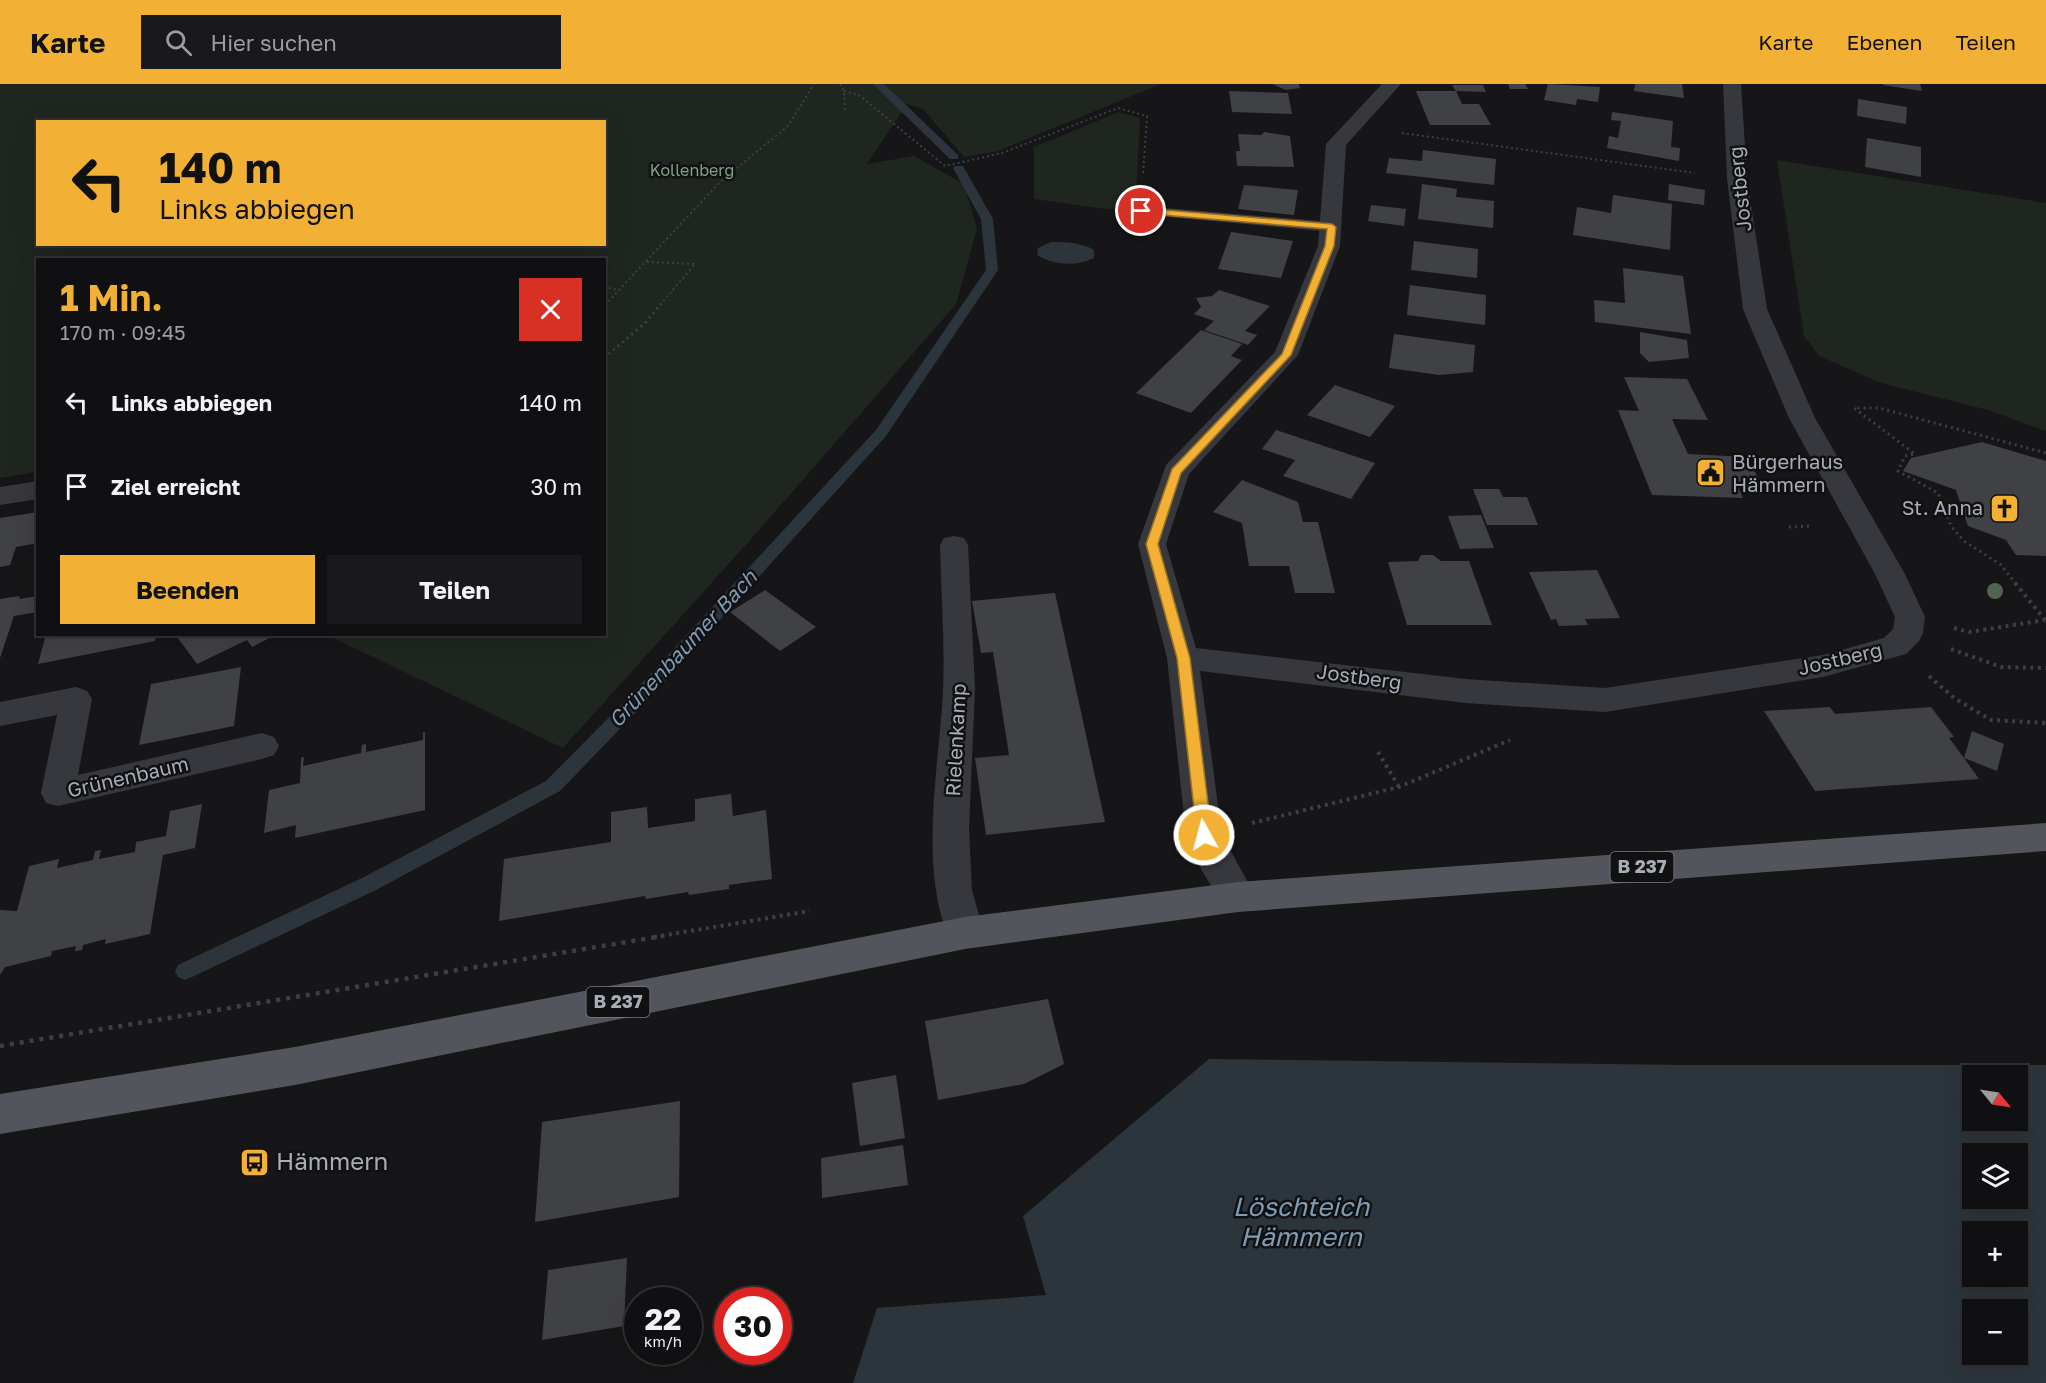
<!DOCTYPE html>
<html lang="de">
<head>
<meta charset="utf-8">
<style>
	:root { --surface:#101012; --page:#19191b; --text:#f1f3f6; --muted:#9c9d9f; --line:#303032; --accent:#f2b134 }
	body { margin:0; font-family:"Golos Text",sans-serif; background:var(--page); color:var(--text); height:100vh; display:flex; flex-direction:column; font-size:22px; white-space:nowrap }
	* { box-sizing:border-box; margin:0 }
	p { font-size:20px; color:var(--muted) }
	.icon { flex:none; width:33px; height:33px; fill:none; stroke:currentColor; stroke-width:2; stroke-linecap:round; stroke-linejoin:round }
	.map { position:relative; flex:1; overflow:hidden }
	.panel { position:absolute; left:36px; top:174px; width:570px; height:378px; display:flex; flex-direction:column; background:var(--surface); border-radius:0px; box-shadow:0 6px 24px #0002,0 0 0 2px var(--line) }
	.panel>* { flex:none }
	.guide { position:absolute; left:36px; top:36px; width:570px; height:126px; border-radius:0px; box-shadow:0 6px 24px #0002,0 0 0 2px var(--line); background:#f2b134; color:#111; overflow:hidden }
	.needle { width:39px; rotate:120deg }
	.fabs { position:absolute; left:1962px; top:981px; display:grid; gap:12px }
	.fabs a { display:grid; place-items:center; width:66px; height:66px; border-radius:0px; background:var(--surface); box-shadow:0 6px 24px #0002,0 0 0 2px var(--line); font-size:30px }
	.speed { position:absolute; left:624px; top:1203px; display:flex; gap:12px; font-size:30px; font-weight:700; text-align:center }
	.speed>* { display:grid; place-content:center; width:78px; height:78px; border-radius:50%; background:var(--surface); box-shadow:0 6px 24px #0002,0 0 0 2px var(--line); line-height:1 }
	.speed small { font-size:15px; font-weight:400 }
	.speed .limit { border:9px solid #d22; background:#fff; color:#111 }
	.pin { position:absolute; display:grid; place-items:center; width:51px; height:51px; color:#fff; margin:-26px; border:3px solid #fff; border-radius:50%; box-shadow:0 2px 6px #0007 }
	.me { position:absolute; width:66px; margin:-33px; rotate:353deg; stroke-linejoin:round; filter:drop-shadow(0 0 4px #0008) }
	.turn { display:flex; align-items:center; gap:21px; height:126px; padding:0 24px; font-size:27px }
	.turn .icon { width:78px; height:78px; stroke-width:2.5 }
	.turn b { display:block; font-size:42px; line-height:51px }
	.round { display:grid; place-items:center; flex:none; width:63px; height:63px; border-radius:0px; background:var(--page) }
	.head { display:flex; align-items:center; justify-content:space-between; height:102px; padding:0 24px }
	h1 { font-size:36px; font-weight:700; line-height:45px; color:var(--accent) }
	.action { display:flex; gap:12px; margin-top:auto; padding:12px 24px }
	.action a { flex:1; height:69px; border-radius:0px; background:var(--accent); color:#111; font-size:24px; font-weight:700; line-height:69px; text-align:center }
	.action a+a { background:var(--page); color:var(--text) }
	ul { padding:0; list-style:none }
	li { display:flex; align-items:center; gap:18px; height:84px; padding:0 24px }
	li div { flex:1 }
	li b { display:block; font-size:22px }
	li em { font-style:normal }
	header { display:flex; align-items:center; gap:36px; box-sizing:border-box; height:84px; padding:0 30px; background:var(--accent); color:#111 }
	header strong { font-size:28px }
	nav { display:flex; gap:33px; margin-inline-start:auto; font-size:21px }
	.search { width:420px; height:54px; background:var(--page); display:flex; align-items:center; gap:15px; box-sizing:border-box; padding:0 21px; border-radius:0px; color:var(--muted); font-size:22px }
	.map>svg:first-child { display:block }
	.green { fill:#1e261f; fill-rule:evenodd }
	.water { fill:#2c353c; fill-rule:evenodd }
	.lines { fill:none; stroke-linecap:round; stroke-linejoin:round }
	.stream { fill:#2c353c; fill-rule:evenodd }
	.building { fill:#404145 }
	.path-far3 { stroke:#3d3f44; stroke-width:2; stroke-dasharray:2 3; stroke-linecap:butt }
	.path-far2 { stroke:#3d3f44; stroke-width:3; stroke-dasharray:2 4; stroke-linecap:butt }
	.path-far1 { stroke:#3d3f44; stroke-width:4; stroke-dasharray:3 4.5; stroke-linecap:butt }
	.path { stroke:#3d3f44; stroke-width:4.5; stroke-dasharray:4 6; stroke-linecap:butt }
	.lane { fill:#37383d; fill-rule:evenodd }
	.street { fill:#37383d; fill-rule:evenodd }
	.primary { fill:#53555c; fill-rule:evenodd }
	.tree { fill:#506452 }
	.route { fill:#f2b134; stroke:#9d7322; stroke-width:1.5 }
	.labels { text-anchor:middle; stroke-width:5; stroke-linejoin:round; paint-order:stroke }
	.far-park-label { font-size:16px; fill:#7fa381; stroke:#111113 }
	.shield { fill:#111113; stroke:#7b7e86; stroke-width:1.5 }
	.shield-label { font-size:18px; font-weight:bold; fill:#a8adb8 }
	.street-label { font-size:20px; fill:#a8adb8; stroke:#111113 }
	.poi-label { font-size:20px; fill:#a8adb8; stroke:#111113; text-anchor:start }
	.water-label { font-size:21px; font-style:italic; fill:#7f9bb3; stroke:#111113 }
	.near-poi-label { font-size:24px; fill:#a8adb8; stroke:#111113; text-anchor:start }
	.near-water-label { font-size:26px; font-style:italic; fill:#7f9bb3; stroke:#111113 }
</style>
</head>
<body>
<header>
<strong>Karte</strong>
<div class="search"><svg class="icon" aria-label="search" viewBox="0 0 24 24"><circle cx="10" cy="10" r="6"/><path d="M15 15l6 6"/></svg>Hier suchen</div>
<nav><a>Karte</a><a>Ebenen</a><a>Teilen</a></nav>
</header>
<div class="map">
<svg width="2046" height="1299" viewBox="0 0 2046 1299">
	<rect width="100%" height="100%" fill="#161618"/>
	<path class="green" d="M0 0H1161L998 67 964 73 923 25 907 20 867 80 914 72 964 100 977 145 956 220 760 445 563 664 327 551 604 550V176H38L37 388 0 394ZM38 38H604V160H38Z
		M1119 28 1140 34 1135 129 1034 115V63Z
		M1777 76 2046 119V347L1988 326 1881 299 1819 272 1804 252Z"/>
	<path class="water" d="M1051 158C1066 158 1080 158 1094 166V174C1076 183 1053 181 1037 171L1038 164Z
		M1209 975 1687 981H2046V1299H853L877 1224 1046 1211 1023 1132ZM1972 992H2018V1036H1972ZM1972 1070H2018V1114H1972ZM1972 1148H2018V1192H1972ZM1972 1226H2018V1270H1972Z"/>
	<g class="lines">
		<path class="stream" d="M873 0H884L958 71V75H950Z
			M955 82H963L993 135 998 186 886 352 643 621 560 707 376 806 192 893 185 896 178 893 175 887 178 881 362 794 546 697 631 611 876 346 986 186 981 135 953 84Z"/>
	</g>
	<path class="building" d="M1272 0H1299L1300 4 1286 6Z
		M1508 0H1525L1528 5H1510Z
		M1548 0 1600 3 1598 18 1577 15 1576 21 1544 16Z
		M1635 0H1682L1684 14 1634 7Z
		M1883 0H1920L1922 7 1883 1Z
		M1452 1H1483L1486 8 1456 7Z
		M1229 7 1288 9 1292 30 1232 28Z
		M1416 7H1456L1462 20H1479L1491 41H1430Z
		M1858 15 1907 23 1906 40 1857 32Z
		M1612 28 1673 37 1671 63 1680 64 1679 77 1607 64 1609 52 1618 54 1621 37 1611 36Z
		M1264 48 1290 52 1294 83 1237 82 1236 67H1240L1238 50 1261 51Z
		M1867 54 1921 63V93L1865 83Z
		M1423 66 1496 75 1494 101 1386 89 1389 74 1422 77Z
		M1422 100 1457 105 1456 113 1494 117 1493 144 1418 135Z
		M1669 100 1705 106 1704 121 1668 116Z
		M1244 101 1298 106 1294 131 1238 125Z
		M1613 111 1672 120 1670 166 1573 151 1577 123 1611 129Z
		M1371 121 1406 125 1404 142 1368 137Z
		M1231 148 1293 157 1281 194 1218 185Z
		M1414 157 1478 165 1477 194 1411 186Z
		M1623 184 1683 192 1691 250 1595 238 1594 216 1625 219Z
		M1410 201 1486 211 1485 241 1407 231Z
		M1219 206 1270 222 1245 247 1257 251 1248 261 1204 246 1214 237 1194 230 1201 223 1196 214 1212 212Z
		M1201 246 1242 260 1231 272 1242 276 1191 329 1136 309Z
		M1640 248 1687 256 1689 274 1649 278 1640 269Z
		M1394 250 1475 261 1473 288 1439 291 1389 284Z
		M1624 293 1687 295 1708 336 1672 335 1688 370 1747 373 1762 401 1737 400 1743 414 1652 411 1618 326 1639 327Z
		M1335 301 1395 322 1370 353 1307 331Z
		M1276 346 1375 379 1351 415 1283 392 1295 376 1262 365Z
		M1982 358 2046 377V472L2016 471 2006 456 1968 442 1956 406 1903 387 1911 374Z
		M1242 396 1298 418 1303 438H1318L1335 509H1295L1289 482H1249L1242 439 1213 428Z
		M1473 405H1499L1503 413H1527L1538 441H1487Z
		M38 428V459L16 463 10 481 0 483V434Z
		M1481 431 1494 464 1460 465 1448 432Z
		M1421 471H1433L1441 477H1469L1492 541H1407L1388 478 1418 477Z
		M1597 486 1620 534 1585 535 1588 541 1559 542 1556 535 1551 536 1529 488Z
		M765 506 816 543 780 567 730 528Z
		M1055 509 1105 738 986 751 975 674 1009 671 993 568 981 569 972 517Z
		M20 512 19 515 38 512V528L14 532 0 574V515Z
		M46 550H156L155 557 38 580Z
		M175 550H277L252 563 247 556 197 580Z
		M241 583 234 642 139 661 151 600Z
		M1830 623 1835 630 1931 623 1954 653 1949 654 1964 674 1972 647 2004 660 1997 687 1964 674 1979 695 1815 707 1764 627Z
		M423 648H425V726L295 754 296 741 264 749 269 706 300 699 301 674 304 673 303 682 361 669 362 661 366 660V668L423 656Z
		M731 710 733 732 766 726 772 795 729 801V805L689 811 688 808 646 815 645 812 499 837 504 775 611 758V728L647 723 648 744 695 737V715Z
		M202 720 195 764 163 771 150 850 105 860 106 855 83 861 82 866 75 867 76 862 52 867 51 872 5 883 0 891V826L17 827 29 782 59 775 57 784 93 776 95 767 101 766 99 775 135 768 136 758 166 752 170 727Z
		M1048 915 1064 980 1024 1000 938 1016 925 937Z
		M896 991 905 1054 860 1062 852 999Z
		M680 1017 679 1113 535 1138 542 1038Z
		M903 1061 908 1101 822 1114 821 1074Z
		M627 1174 624 1242 542 1256 548 1186Z"/>
	<g class="lines">
		<path class="path-far3" d="M840 0 844 7 845 27
			M844 7 859 11 945 82 1002 69 1118 24 1147 32 1143 90
			M1402 49 1695 89
			M647 178 695 180
			M604 203 619 206
			M605 221 720 98 788 42 814 0
			M660 221 695 180"/>
		<path class="path-far2" d="M604 222 606 220
			M604 274 645 239 661 220
			M1789 443 1811 442
			M2016 500 2001 481 1964 457 1951 442 1938 409 1898 387 1905 372 1915 370 1854 324H1879L2046 369"/>
		<path class="path-far1" d="M2015 499 2045 536
			M1954 544 1969 548 2045 536
			M1951 565 2001 583 2046 584
			M1929 592 1954 614 1991 636 2046 639
			M1378 668 1399 703
			M1252 739 1399 703 1510 656
			M654 853 810 827"/>
		<path class="path" d="M0 962 663 852"/>
		<path class="lane" d="M1141 122 1332 138 1340 143 1332 148 1136 130 1133 127 1136 124Z"/>
		<path class="street" d="M1382 0H1401L1346 61 1340 162 1298 271 1189 390 1166 460 1196 564 1466 595 1605 604 1823 571 1884 554 1893 545 1895 533 1875 490 1789 334 1743 225 1727 94 1723 0H1741L1747 94 1767 225 1815 334 1905 490 1925 533 1923 549 1919 557 1906 570 1823 593 1605 628 1466 619 1200 587 1222 751 1256 813 1251 824 1238 828 1225 824 1202 787 1186 751 1167 574 1138 460 1166 381 1275 268 1318 162 1326 60Z
			M38 397V415L0 421V403Z
			M954 452 964 454 968 461 975 605 969 745 972 806 984 849 978 860 965 865 952 860C917 788 939 685 943 607 945 559 941 509 940 461L944 454Z
			M76 603 87 607 92 615 78 691 262 649 274 653 279 662 274 671 262 675 58 722 46 719 41 709 57 631 0 642V618Z"/>
		<path class="primary" d="M2046 739V767L1238 828 965 865 295 1001 0 1050V1010L295 963 965 833 1238 798Z"/>
	</g>
	<circle class="tree" cx="1995" cy="507" r="8"/>
	<path class="route" d="M1141 124 1332 140 1336 143 1334 162 1291 271 1181 389 1158 460 1190 574 1212 751 1204 757 1197 751 1177 574 1146 460 1172 385 1282 270 1325 162 1327 145 1138 129V125Z"/>
	<defs>
		<symbol id="civic-square" viewBox="-11 -11 22 22"><rect x="-9" y="-9" width="18" height="18" rx="4" fill="#f2b134" stroke="#111113"/><path d="M-.6-6.5H3V-4.5H.6V-3L4-1V1h2V6H-6V1h2V-1L-.6-3ZM-1.2 2.5V6h2.4V2.5Z" fill="#111"/></symbol>
		<symbol id="church-square" viewBox="-11 -11 22 22"><rect x="-9" y="-9" width="18" height="18" rx="4" fill="#f2b134" stroke="#111113"/><path d="M-1.2-6h2.4v3.5h3.3v2.4h-3.3V6h-2.4V-.1h-3.3v-2.4h3.3Z" fill="#111"/></symbol>
		<symbol id="bus-square" viewBox="-11 -11 22 22"><rect x="-9" y="-9" width="18" height="18" rx="4" fill="#f2b134" stroke="#111113"/><path d="M-5-6H5V4H4V6H2V4H-2V6H-4V4H-5ZM-3.5-4V0h7V-4ZM-3.5 1.2v1.5H-2V1.2ZM2 1.2v1.5H3.5V1.2Z" fill="#111"/></symbol>
	</defs>
	<g fill-rule="evenodd">
		<use href="#civic-square" x="1694" y="372" width="33" height="33"/>
		<use href="#church-square" x="1988" y="408" width="33" height="33"/>
		<use href="#bus-square" x="238" y="1062" width="33" height="33"/>
	</g>
	<g class="labels">
		<g class="far-park-label">
			<text x="692" y="92">Kollenberg</text>
		</g>
		<g class="shield">
			<rect x="1610.5" y="768" width="63" height="30" rx="4.5"/>
			<rect x="586.5" y="903" width="63" height="30" rx="4.5"/>
		</g>
		<g class="shield-label">
			<text x="1642" y="789">B 237</text>
			<text x="618" y="924">B 237</text>
		</g>
		<g class="street-label">
			<text transform="translate(1740 105) rotate(-96)" y="7">Jostberg</text>
			<text transform="translate(1840 575) rotate(-13)" y="7">Jostberg</text>
			<text transform="translate(1359 593) rotate(8)" y="7">Jostberg</text>
			<text transform="translate(956 656) rotate(-87)" y="7">Rielenkamp</text>
			<text transform="translate(128 693) rotate(-13)" y="7">Grünenbaum</text>
		</g>
		<g class="poi-label">
			<text x="1732" y="385">Bürgerhaus<tspan x="1732" dy="23">Hämmern</tspan></text>
			<text x="1983" y="431" text-anchor="end">St. Anna</text>
		</g>
		<g class="water-label">
			<text transform="translate(683 565) rotate(-47)" y="7">Grünenbaumer Bach</text>
		</g>
		<g class="near-poi-label">
			<text x="276" y="1086">Hämmern</text>
		</g>
		<g class="near-water-label">
			<text x="1301" y="1132">Löschteich<tspan x="1301" dy="30">Hämmern</tspan></text>
		</g>
	</g>
</svg>
<div class="fabs">
<a><svg class="needle" viewBox="-14 -14 28 28"><path d="M0-13l5 13h-10z" fill="#e53935"/><path d="M0 13l5-13h-10z" fill="#9c9d9f"/></svg></a>
<a><svg class="icon" aria-label="layers" viewBox="0 0 24 24"><path d="M12 4l9 5-9 5-9-5zM3 14l9 5 9-5"/></svg></a>
<a>+</a>
<a>−</a>
</div>
<div class="speed"><div>22<small>km/h</small></div><div class="limit">30</div></div>
<div class="pin" style="left:1141px;top:127px;background:#d93025"><svg class="icon" aria-label="arrive" viewBox="0 0 24 24"><path d="M6 21V4h12l-3 4 3 4H6"/></svg></div>
<svg class="me" style="left:1204px;top:751px" viewBox="-20 -20 40 40"><circle r="17" fill="#f2b134" stroke="#fff" stroke-width="3"/><path d="M0-11L8 9 0 5-8 9z" fill="#fff"/></svg>
<div class="guide">
<div class="turn"><svg class="icon" aria-label="left" viewBox="0 0 24 24"><path d="M17 20v-9H6M10 6l-5 5 5 5"/></svg><div><b>140 m</b>Links abbiegen</div></div>
</div>
<section class="panel">
<div class="head"><div><h1>1 Min.</h1><p>170 m · 09:45</p></div><a class="round" style="background:#d93025;color:#fff"><svg class="icon" aria-label="close" viewBox="0 0 24 24"><path d="M6 6l12 12M18 6L6 18"/></svg></a></div>
<ul>
<li><svg class="icon" aria-label="left" viewBox="0 0 24 24"><path d="M17 20v-9H6M10 6l-5 5 5 5"/></svg><div><b>Links abbiegen</b></div><em>140 m</em></li>
<li><svg class="icon" aria-label="arrive" viewBox="0 0 24 24"><path d="M6 21V4h12l-3 4 3 4H6"/></svg><div><b>Ziel erreicht</b></div><em>30 m</em></li>
</ul>
<div class="action"><a>Beenden</a><a>Teilen</a></div>
</section>
</div>
</body>
</html>
